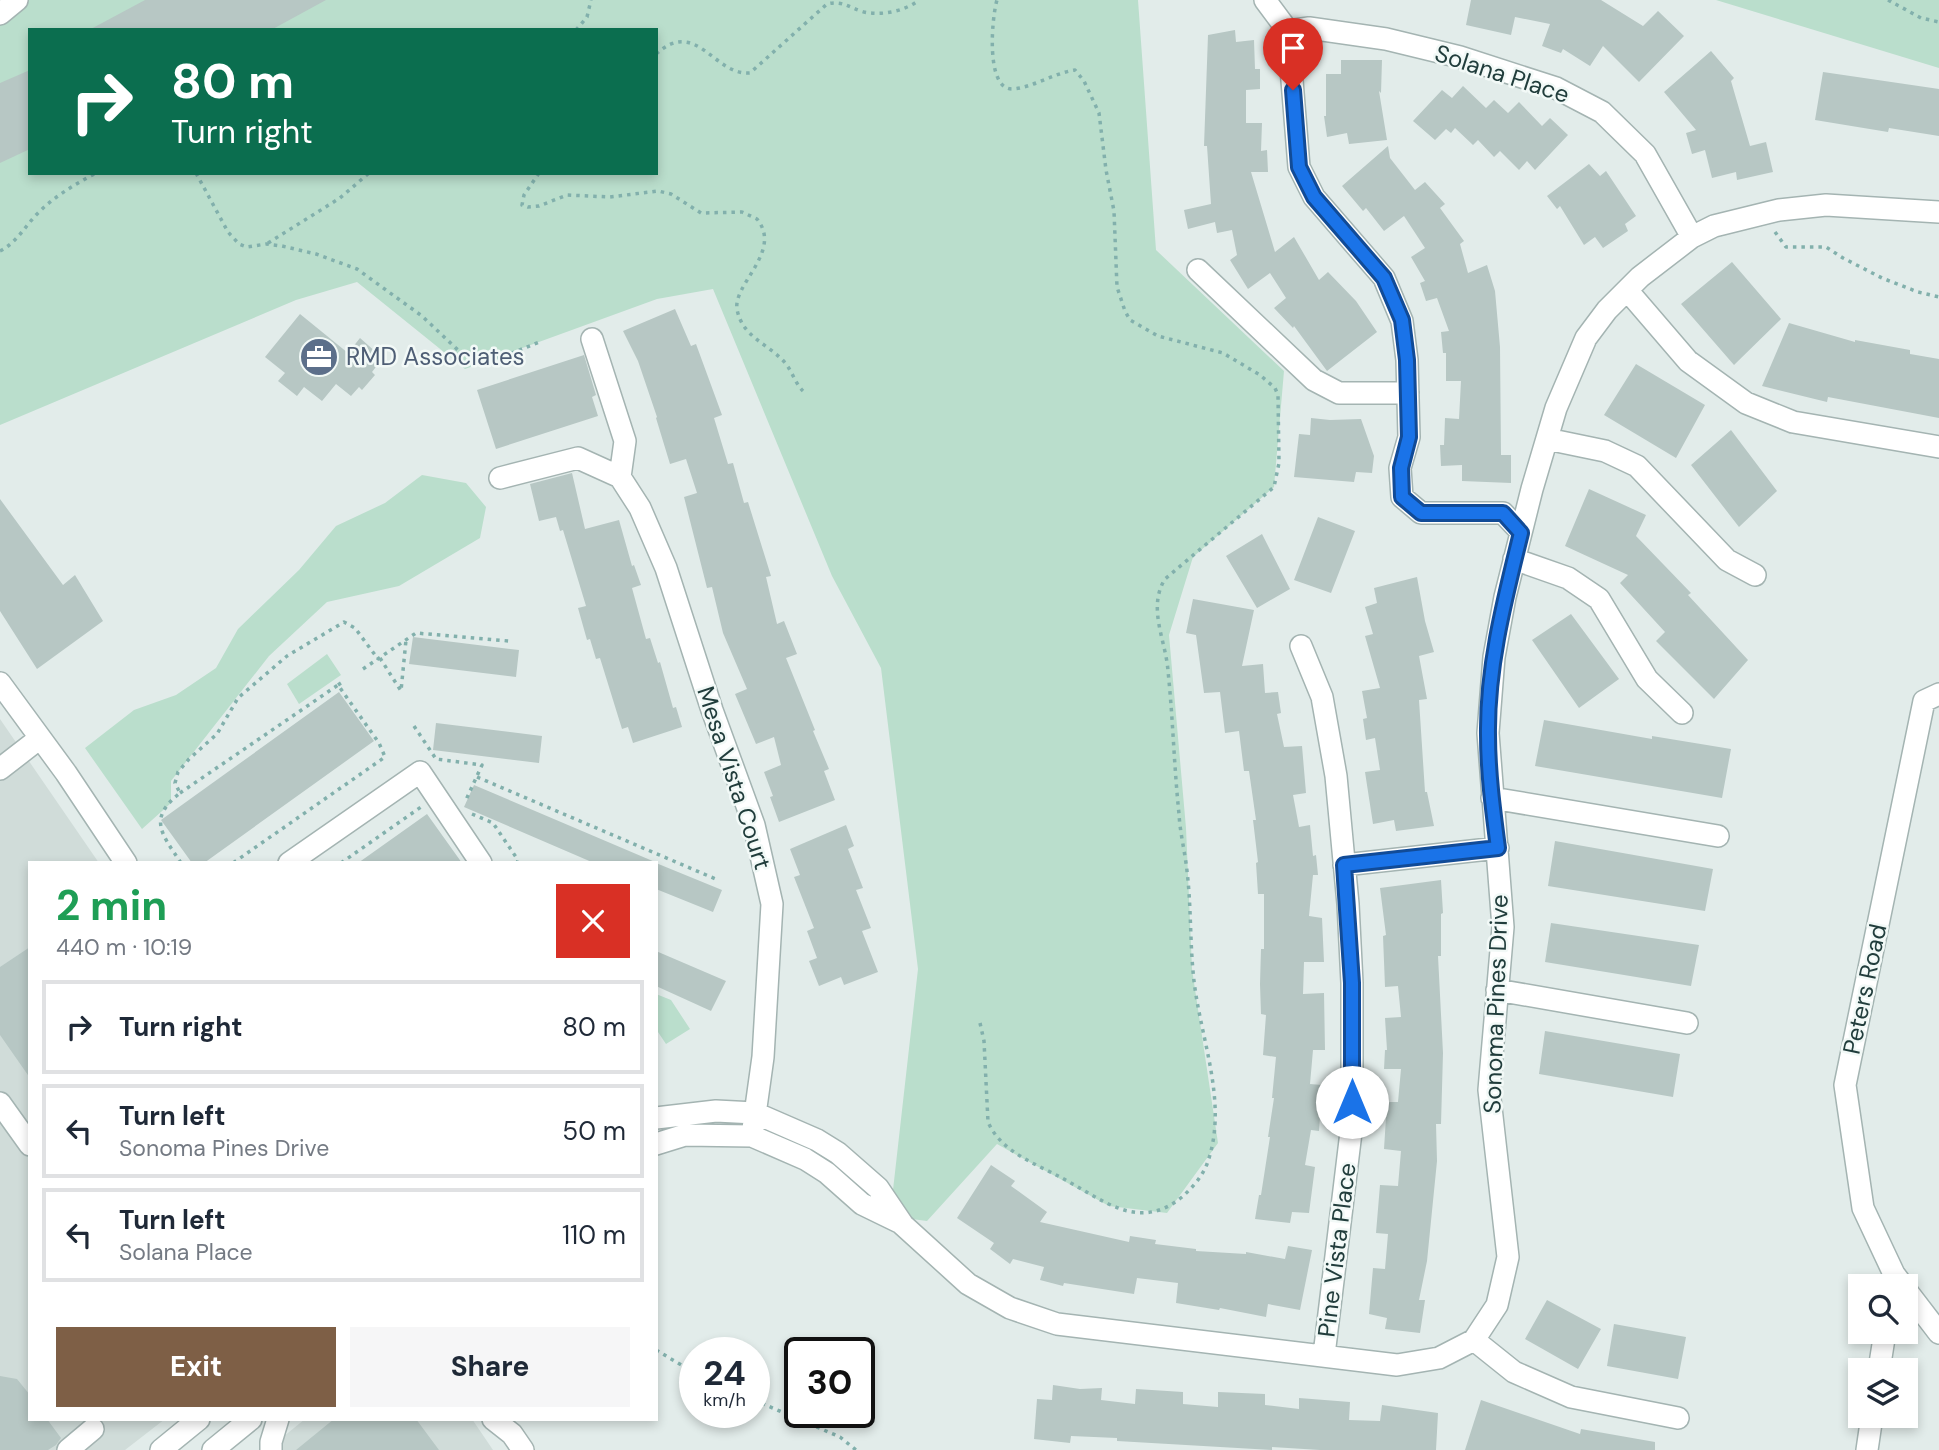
<!DOCTYPE html>
<html lang="en">
<head>
<meta charset="utf-8">
<style>
	:root { --surface:#fff; --page:#f6f6f7; --text:#1f2937; --muted:#747a83; --line:#e0e1e3; --accent:#7e5f46 }
	body { margin:0; font-family:"DM Sans",sans-serif; background:var(--page); color:var(--text); height:100vh; display:flex; flex-direction:column; font-size:26px; white-space:nowrap }
	* { box-sizing:border-box; margin:0 }
	p { font-size:23px; color:var(--muted) }
	.icon { flex:none; width:38px; height:38px; fill:none; stroke:currentColor; stroke-width:2; stroke-linecap:round; stroke-linejoin:round }
	.map { position:relative; flex:1; overflow:hidden }
	.side { position:absolute; left:28px; top:861px; width:630px; height:560px; display:flex; flex-direction:column; background:var(--surface); border-radius:0px; box-shadow:0 4px 10px #0003 }
	.side>* { flex:none }
	.hud { position:absolute; left:28px; top:28px; width:630px; height:147px; border-radius:0px; box-shadow:0 4px 10px #0003; background:#0b6e4f; color:#fff; overflow:hidden }
	.tools { position:absolute; left:1848px; top:1274px; display:grid; gap:14px }
	.tools a { display:grid; place-items:center; width:70px; height:70px; border-radius:0px; background:var(--surface); box-shadow:0 4px 10px #0003; font-size:35px }
	.speed { position:absolute; left:679px; top:1337px; display:flex; gap:14px; font-size:35px; font-weight:700; text-align:center }
	.speed>* { display:grid; place-content:center; width:91px; height:91px; border-radius:50%; background:var(--surface); box-shadow:0 4px 10px #0003; line-height:1 }
	.speed small { font-size:18px; font-weight:400 }
	.speed .limit { border:4px solid #111; border-radius:10px; background:#fff; color:#111 }
	.pin { position:absolute; display:grid; place-items:center; width:60px; height:60px; color:#fff; margin:-72px -30px; border-radius:50% 50% 50% 0; rotate:-45deg; box-shadow:0 0 7px #0007 }
	.pin .icon { rotate:45deg }
	.me { position:absolute; width:77px; margin:-38px; rotate:0deg; stroke-linejoin:round; filter:drop-shadow(0 0 5px #0008) }
	.turn { display:flex; align-items:center; gap:24px; height:147px; padding:0 28px; font-size:32px }
	.turn .icon { width:91px; height:91px; stroke-width:2.5 }
	.turn b { display:block; font-size:49px; line-height:60px }
	.round { display:grid; place-items:center; flex:none; width:74px; height:74px; border-radius:0px; background:var(--page) }
	.head { display:flex; align-items:center; justify-content:space-between; height:119px; padding:0 28px }
	h1 { font-size:42px; font-weight:700; line-height:52px; color:#1e9e55 }
	.action { display:flex; gap:14px; margin-top:auto; padding:14px 28px }
	.action a { flex:1; height:80px; border-radius:0px; background:var(--accent); color:#fff; font-size:28px; font-weight:700; line-height:80px; text-align:center }
	.action a+a { background:var(--page); color:var(--text) }
	ul { padding:0; list-style:none }
	li { display:flex; align-items:center; gap:21px; height:94px; margin:0 14px 10px; padding:0 14px; border:4px solid var(--line); border-radius:0px }
	li div { flex:1 }
	li b { display:block; font-size:26px }
	li em { font-style:normal }
	.map>svg:first-child { display:block }
	.built { fill:#d0dcd9 }
	.green { fill:#badecc; fill-rule:evenodd }
	.building { fill:#b7c7c4 }
	.lines { fill:none; stroke-linecap:round; stroke-linejoin:round }
	.minor-casing { stroke:#a4b4b2; stroke-width:24 }
	.path { stroke:#82b0ac; stroke-width:3.5; stroke-dasharray:3.5 5; stroke-linecap:butt }
	.minor { stroke:#fff; stroke-width:21 }
	.route-casing { stroke:#114b97; stroke-width:18 }
	.route { stroke:#1a73e8; stroke-width:12 }
	.labels { text-anchor:middle; stroke-width:5; stroke-linejoin:round; paint-order:stroke }
	.street-label { font-size:24px; fill:#213d3c; stroke:#f2f9f7 }
	.service-label { font-size:24px; fill:#4e5e75; stroke:#f2f9f7; text-anchor:start }
</style>
</head>
<body>
<div class="map">
<svg width="1939" height="1450" viewBox="0 0 1939 1450">
	<rect width="100%" height="100%" fill="#e2ecea"/>
	<path class="built" d="M0 719 99 863H30V1419H165L125 1450H0Z
		M305 1419H472L493 1450H267Z"/>
	<path class="green" d="M0 0H1138L1156 250 1284 371 1274 487 1193 557 1169 635 1186 828 1192 969 1218 1143 1167 1213 1109 1206 997 1144 927 1221 912 1219 893 1190 918 969 881 668 832 576 713 289 657 299 465 369 357 282 296 300 0 425ZM30 30H656V173H30Z
		M1716 0H1939V68Z
		M422 475 466 483 486 507 480 538 399 586 327 602 269 656 171 781V803L142 829 85 748 134 710 176 695 216 668 238 629 299 570 336 526 385 503Z
		M327 654 341 675 299 704 287 684Z
		M656 994 671 1000 690 1029 666 1044 656 1029Z"/>
	<path class="building" d="M145 0H326L271 30H89Z
		M1471 0H1601L1643 26 1658 11 1684 36 1639 82 1603 46 1590 66 1563 49 1561 53 1542 46 1550 24 1515 17 1511 35 1466 25Z
		M1235 30 1236 42 1254 40 1255 69H1260V89L1246 90V123H1262L1261 151 1267 150 1268 172H1251L1275 252 1294 237 1319 280 1328 272 1356 301 1377 332 1327 371 1294 326 1293 328 1274 308 1286 298 1270 273 1248 289 1230 260 1237 255 1232 230 1217 233 1215 222 1188 229 1184 210 1211 204 1207 146H1204L1208 35Z
		M1711 51 1734 78 1731 81 1750 146 1766 142 1773 172 1737 180 1736 172 1712 178 1705 150 1692 154 1686 133 1696 130 1664 92Z
		M1341 60H1382L1381 93 1379 91 1387 140 1349 144 1347 133 1327 137 1324 116H1326V74H1341Z
		M30 70V149L0 163V83Z
		M1823 72 1939 89V136L1889 128 1888 132 1815 120Z
		M1463 86 1486 108 1494 100 1508 113 1519 102 1542 126 1550 118 1568 135 1535 170 1527 161 1519 170 1500 151 1494 157 1478 140 1473 145 1455 128 1451 133 1446 129 1435 140 1413 121 1442 90 1452 98Z
		M1388 146 1390 158 1415 190 1425 182 1445 204 1440 208 1464 241 1460 244 1468 273 1487 265 1495 291 1500 347 1501 455H1511V483L1462 481V465L1441 466 1440 445H1444L1445 418 1459 419 1461 381H1446V353H1443L1441 332 1449 331 1437 298 1426 301 1420 283 1425 281 1411 257 1425 248 1404 216 1384 231 1366 208 1363 211 1342 186Z
		M1589 164 1600 176 1606 171 1636 216 1625 224 1628 231 1603 248 1595 237 1584 245 1560 206 1557 209 1547 196Z
		M1732 262 1781 319 1734 365 1681 304Z
		M675 309 691 346 696 344 722 415 714 418 728 464 733 463 744 503 748 502 771 576 766 577 777 624 784 621 797 654 786 658 815 730 813 731 829 769 824 771 835 800 779 822 770 797 773 796 764 772 781 765 774 737 756 744 735 694 747 689 723 633 712 587 707 588 684 497 697 493 686 459 670 464 656 418 657 417 638 361 623 331Z
		M300 314 348 353 360 338 377 353 372 358 379 363 372 372 375 375 362 390 359 387 351 396 336 384 322 401 304 387 297 396 278 381 285 373 265 357Z
		M1789 323 1855 342V340L1910 350V354L1939 359V418L1828 397 1827 402 1762 386Z
		M584 355 596 395 592 397 598 416 496 449 477 390Z
		M1636 364 1705 405 1676 458 1604 415Z
		M1311 418 1330 420 1361 419 1374 456 1372 473 1356 472 1354 482 1294 477 1299 434 1310 435Z
		M1731 430 1777 491 1739 527 1691 465Z
		M572 473 585 529 619 520 632 566 634 565 641 585 632 588 646 639 650 638 658 663 660 662 673 708 676 707 682 727 633 743 628 727 622 729 600 658 596 659 590 639 587 640 578 608 586 606 563 530 560 531 556 517 539 521 530 484Z
		M1589 489 1646 515 1636 536 1691 593 1688 595 1748 660 1714 699 1656 641 1665 632 1620 583 1628 575 1565 546Z
		M0 499 63 585 75 575 103 621 37 669 0 611Z
		M1318 517 1355 531 1331 593 1294 580Z
		M1262 534 1290 589 1257 608 1226 556Z
		M1417 577 1425 621 1434 652 1419 656 1427 699 1419 700 1425 792H1427L1434 826 1396 831 1394 820 1373 824 1365 772 1380 770 1375 738 1366 740 1363 719 1367 718 1362 691 1380 688 1365 636 1373 634 1365 607 1377 603 1374 588Z
		M1193 599 1254 610 1242 666 1263 664 1265 693 1278 692 1281 713 1277 714 1284 747 1302 746 1306 793 1293 795 1299 827 1310 825 1313 856 1316 855 1318 875H1313L1309 916 1322 918 1324 962H1304L1303 994 1324 993 1325 1050H1313L1310 1084 1322 1085 1319 1131 1311 1130 1305 1165 1315 1167 1309 1213 1292 1212 1290 1223 1255 1219 1259 1195H1261L1270 1137H1268L1274 1098H1272L1276 1057 1263 1055 1266 1015 1261 1014 1260 984 1261 949H1264V894H1258L1256 863 1258 862 1253 820H1256L1249 771H1244L1239 731 1225 733 1220 692 1204 693 1196 635 1186 633Z
		M1571 614 1619 679 1579 708 1532 640Z
		M413 637 519 650 516 677 409 664Z
		M339 692 374 741 204 863H192L161 820Z
		M1544 720 1652 739V736L1731 749 1722 798 1535 766Z
		M436 723 542 736 539 763 433 750Z
		M474 785 655 862 654 863H594L464 807Z
		M427 814 462 863H358Z
		M846 825 854 846 848 849 863 888 856 890 871 928 862 931 878 972 844 985 841 977 819 986 809 961 817 958 807 931 814 928 794 877 800 875 790 849Z
		M1555 841 1713 869 1705 911 1548 886Z
		M656 863 722 890 713 912 656 889Z
		M1441 880 1443 913 1441 914V956H1438L1443 1053 1441 1124H1436L1437 1161 1427 1261 1419 1300H1425L1420 1333 1385 1329 1387 1318 1369 1314 1373 1268 1385 1269 1388 1234 1376 1233 1380 1185 1398 1186 1401 1151 1384 1149 1387 1102H1398L1401 1069H1384L1385 1050H1387L1385 1018 1401 1017 1398 986 1385 987 1383 936 1386 935 1380 888Z
		M1551 923 1699 945 1691 986 1545 962Z
		M30 947V1078L0 1035V967Z
		M656 951 726 981 711 1011 656 986Z
		M1545 1031 1680 1054 1673 1097 1539 1074Z
		M991 1165 1015 1181 1011 1186 1047 1212 1040 1222 1129 1242 1130 1236 1156 1240 1155 1244 1196 1249V1251L1246 1254V1252L1285 1259 1288 1246 1312 1250 1300 1310 1268 1304 1266 1317 1220 1308 1219 1310 1176 1303 1178 1283 1137 1278 1134 1294 1064 1283 1063 1286 1040 1280 1044 1267 1013 1259 1010 1264 990 1249 994 1243 957 1218Z
		M1547 1300 1601 1329 1578 1369 1525 1339Z
		M1614 1324 1686 1337 1678 1379 1607 1366Z
		M0 1376 17 1379 30 1395V1419H47L61 1438 56 1445 48 1450H0Z
		M1053 1385 1080 1389 1102 1388 1101 1400 1135 1404 1136 1389 1183 1392V1404L1218 1407V1392L1265 1394V1405L1299 1409V1398L1350 1402 1349 1420 1380 1421 1382 1405 1438 1413 1436 1450H1320L1272 1447V1450L1117 1441V1438L1071 1436 1070 1443 1034 1439 1037 1399 1052 1400Z
		M1481 1400 1580 1434 1581 1429 1655 1442V1450H1465Z
		M334 1419H416L439 1450H296Z"/>
	<g class="lines">
		<defs>
			<path id="minor" d="M1265 0 1288 31
				M0 14 17 0
				M1198 270 1314 380 1339 393H1408
				M1627 290 1688 361 1746 403 1793 422 1939 447
				M592 339 625 441 620 477
				M1547 439 1605 451 1637 466 1727 560 1755 575
				M500 478 578 458 620 477 640 508 666 568 712 710 754 825 772 904 763 1057 752 1136
				M1521 532 1503 513H1421L1402 497 1400 468 1409 437 1407 360 1402 321 1384 278 1314 197 1299 167 1288 31 1309 28 1386 39 1460 57 1556 88 1602 112 1645 154 1692 237
				M1514 559 1568 578 1599 599 1647 679 1682 713
				M1301 646 1322 697 1336 776 1348 904 1352 983V1124L1324 1355
				M0 683 66 773 126 863
				M0 769 40 738
				M1492 798 1718 836
				M289 863 420 772 481 863
				M1344 865 1498 848
				M1497 990 1687 1023
				M0 1103 30 1145
				M656 1118 716 1111 755 1113 817 1140 838 1153 878 1188 903 1225 968 1284 1010 1308 1057 1324 1397 1365 1439 1358 1474 1340 1497 1305 1508 1257 1489 1090 1503 927 1488 733 1494 657 1505 597 1532 489 1556 408 1586 338 1607 310 1640 277 1692 237 1714 226 1779 210 1826 205 1939 212
				M656 1144 685 1135 752 1136 805 1159 827 1173 862 1204 901 1223
				M1903 1286 1894 1274 1863 1208 1845 1085 1924 701 1939 694
				M1906 1290 1939 1333
				M1474 1340 1514 1372 1571 1397 1678 1418
				M1879 1370 1885 1332
				M493 1419 512 1434 523 1450
				M68 1450 93 1429
				M161 1450 199 1419
				M213 1450 251 1419
				M271 1450V1442L278 1419
				M1867 1450 1872 1416"/>
		</defs>
		<use href="#minor" class="minor-casing"/>
		<path class="path" d="M1888 0 1921 18 1939 22
			M576 30 587 17 591 0
			M656 54C697 17 714 76 750 73L827 4C843 0 849 8 864 12 882 16 905 11 919 0
			M196 173 228 232 239 244 247 247 266 244 282 246 316 254 357 269 422 316 459 351 485 359 502 357 542 341
			M539 173 524 195 522 205 528 207 539 206 567 195 610 197 658 191 671 194 701 213 742 212 757 219C783 251 733 284 737 309 742 338 770 344 786 364 793 373 795 383 803 391
			M1775 232 1786 247H1826L1843 258 1882 278 1918 292 1939 297
			M268 243 340 198 369 173
			M0 251C16 243 24 228 36 215 53 197 74 185 96 173
			M380 658 401 691 406 640
			M363 669 416 633 509 641
			M338 685 344 681
			M414 726 436 759 482 765 465 802
			M477 777 718 880
			M180 793 338 685 379 743 385 757 233 863
			M472 814 493 823 518 860 517 863
			M181 863C162 834 147 819 180 793L175 783 178 772 189 759 217 734 238 698 287 656 344 622 355 628 378 659
			M341 863 421 807
			M980 1023 984 1041 988 1122C1001 1152 1036 1164 1062 1178 1102 1199 1138 1233 1182 1197 1192 1188 1202 1177 1207 1164 1230 1101 1198 1035 1193 971 1190 938 1191 904 1187 871 1185 852 1180 833 1179 814 1174 766 1173 719 1168 671 1166 641 1147 608 1165 579L1274 487 1279 463 1278 395 1275 388 1260 375 1223 353 1158 336 1130 320 1125 311 1117 287 1114 211 1106 170 1099 113 1084 81 1075 70C1054 73 1032 88 1012 89 985 89 992 16 997 0
			M656 1350 695 1373
			M754 1400 840 1437 856 1450"/>
		<use href="#minor" class="minor"/>
	</g>
	<g class="lines">
		<defs>
			<path id="route" d="M1293 90 1299 167 1314 197 1384 278 1402 320 1407 360 1409 437 1401 468 1402 497 1421 513H1503L1521 533C1505 598 1487 666 1488 735 1488 772 1493 810 1498 848L1344 865 1352 983V1102"/>
		</defs>
		<use href="#route" class="route-casing"/>
		<use href="#route" class="route"/>
	</g>
	<defs>
		<symbol id="office-disc" viewBox="-11 -11 22 22"><circle r="9.5" fill="#5c6f8a" stroke="#f2f9f7"/><path d="M-6-3h4V-5.5h4V-3h4V5H-6ZM-1-4.5V-3h2v-1.5ZM-6 0V1H6V0Z" fill="#fff"/></symbol>
	</defs>
	<g fill-rule="evenodd">
		<use href="#office-disc" x="297" y="335" width="44" height="44"/>
	</g>
	<g class="labels">
		<g class="street-label">
			<text transform="translate(1502 74) rotate(18)" y="8">Solana Place</text>
			<text transform="translate(734 778) rotate(72)" y="8">Mesa Vista Court</text>
			<text transform="translate(1865 989) rotate(-78)" y="8">Peters Road</text>
			<text transform="translate(1496 1004) rotate(-88)" y="8">Sonoma Pines Drive</text>
			<text transform="translate(1337 1250) rotate(-83)" y="8">Pine Vista Place</text>
		</g>
		<g class="service-label">
			<text x="346" y="365">RMD Associates</text>
		</g>
	</g>
</svg>
<div class="tools">
<a><svg class="icon" aria-label="search" viewBox="0 0 24 24"><circle cx="10" cy="10" r="6"/><path d="M15 15l6 6"/></svg></a>
<a><svg class="icon" aria-label="layers" viewBox="0 0 24 24"><path d="M12 4l9 5-9 5-9-5zM3 14l9 5 9-5"/></svg></a>
</div>
<div class="speed"><div>24<small>km/h</small></div><div class="limit">30</div></div>
<div class="pin" style="left:1293px;top:90px;background:#d93025"><svg class="icon" aria-label="arrive" viewBox="0 0 24 24"><path d="M6 21V4h12l-3 4 3 4H6"/></svg></div>
<svg class="me" style="left:1352px;top:1102px" viewBox="-20 -20 40 40"><circle r="19" fill="#fff"/><path d="M0-13L10 11 0 6-10 11z" fill="#1a73e8"/></svg>
<div class="hud">
<div class="turn"><svg class="icon" aria-label="right" viewBox="0 0 24 24"><path d="M7 20v-9h11M14 6l5 5-5 5"/></svg><div><b>80 m</b>Turn right</div></div>
</div>
<section class="side">
<div class="head"><div><h1>2 min</h1><p>440 m · 10:19</p></div><a class="round" style="background:#d93025;color:#fff"><svg class="icon" aria-label="close" viewBox="0 0 24 24"><path d="M6 6l12 12M18 6L6 18"/></svg></a></div>
<ul>
<li><svg class="icon" aria-label="right" viewBox="0 0 24 24"><path d="M7 20v-9h11M14 6l5 5-5 5"/></svg><div><b>Turn right</b></div><em>80 m</em></li>
<li><svg class="icon" aria-label="left" viewBox="0 0 24 24"><path d="M17 20v-9H6M10 6l-5 5 5 5"/></svg><div><b>Turn left</b><p>Sonoma Pines Drive</p></div><em>50 m</em></li>
<li><svg class="icon" aria-label="left" viewBox="0 0 24 24"><path d="M17 20v-9H6M10 6l-5 5 5 5"/></svg><div><b>Turn left</b><p>Solana Place</p></div><em>110 m</em></li>
</ul>
<div class="action"><a>Exit</a><a>Share</a></div>
</section>
</div>
</body>
</html>
